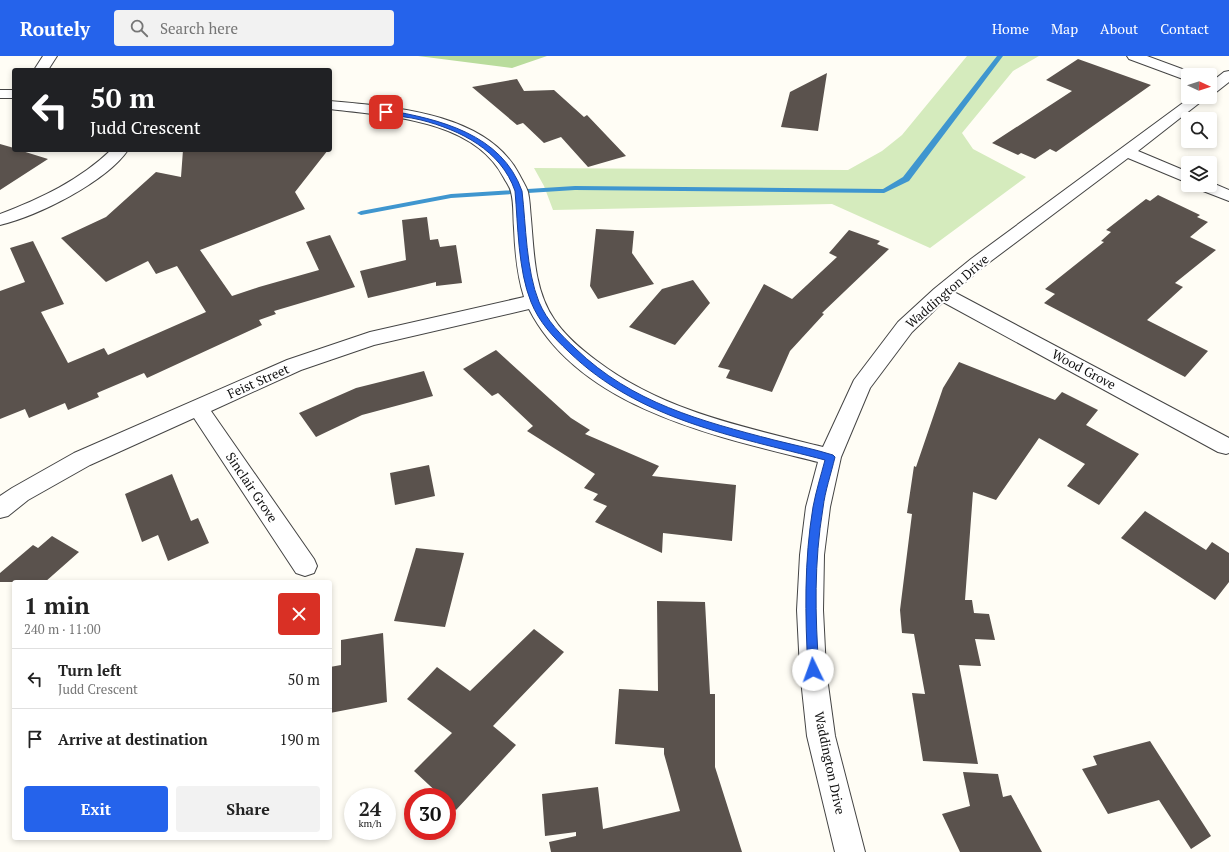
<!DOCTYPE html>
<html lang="en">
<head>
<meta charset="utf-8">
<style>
	:root { --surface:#fff; --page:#f2f2f2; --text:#222; --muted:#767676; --line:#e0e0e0; --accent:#2563eb }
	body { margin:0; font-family:"PT Serif",serif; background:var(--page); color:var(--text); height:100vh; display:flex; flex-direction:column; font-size:15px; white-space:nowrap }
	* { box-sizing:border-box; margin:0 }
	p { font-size:13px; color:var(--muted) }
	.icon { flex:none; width:22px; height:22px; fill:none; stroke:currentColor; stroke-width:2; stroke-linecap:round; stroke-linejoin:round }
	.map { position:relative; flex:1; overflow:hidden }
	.panel { position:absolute; left:12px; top:524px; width:320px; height:260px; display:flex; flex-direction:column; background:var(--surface); border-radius:4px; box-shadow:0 2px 6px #0003 }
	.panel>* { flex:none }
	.hud { position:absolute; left:12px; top:12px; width:320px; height:84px; border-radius:4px; box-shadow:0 2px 6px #0003; background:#202124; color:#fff; overflow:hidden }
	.needle { width:26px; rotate:93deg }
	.fabs { position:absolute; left:1181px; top:12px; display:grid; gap:8px }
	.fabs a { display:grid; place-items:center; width:36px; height:36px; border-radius:4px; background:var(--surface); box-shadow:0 2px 6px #0003; font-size:20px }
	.speed { position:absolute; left:344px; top:732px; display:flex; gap:8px; font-size:20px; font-weight:700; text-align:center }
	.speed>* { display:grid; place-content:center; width:52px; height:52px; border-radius:50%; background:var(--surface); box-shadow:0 2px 6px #0003; line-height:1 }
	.speed small { font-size:10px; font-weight:400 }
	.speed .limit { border:6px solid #d22; background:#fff; color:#111 }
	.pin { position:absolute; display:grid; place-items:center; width:34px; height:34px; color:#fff; margin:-17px; border-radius:8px; box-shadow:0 2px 6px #0006 }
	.me { position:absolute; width:44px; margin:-22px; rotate:357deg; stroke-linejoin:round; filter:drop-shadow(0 0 3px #0008) }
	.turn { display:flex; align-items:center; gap:14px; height:84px; padding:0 12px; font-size:18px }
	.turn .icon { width:52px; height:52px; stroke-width:2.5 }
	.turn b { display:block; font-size:28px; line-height:34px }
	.round { display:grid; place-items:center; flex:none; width:42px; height:42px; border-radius:4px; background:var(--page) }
	.headline { display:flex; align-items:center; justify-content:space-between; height:68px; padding:0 12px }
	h1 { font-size:24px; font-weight:700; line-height:30px }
	.button { display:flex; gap:8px; margin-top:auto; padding:8px 12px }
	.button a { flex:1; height:46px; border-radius:4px; background:var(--accent); color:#fff; font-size:16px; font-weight:700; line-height:46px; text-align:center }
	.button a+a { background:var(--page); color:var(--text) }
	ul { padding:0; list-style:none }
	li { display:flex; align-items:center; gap:12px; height:60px; padding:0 12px; border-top:1px solid var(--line) }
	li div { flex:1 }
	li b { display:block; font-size:15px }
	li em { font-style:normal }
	header { display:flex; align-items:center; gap:24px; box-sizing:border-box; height:56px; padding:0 20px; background:var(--accent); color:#fff }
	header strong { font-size:19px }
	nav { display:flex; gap:22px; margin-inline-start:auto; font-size:14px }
	.search { width:280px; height:36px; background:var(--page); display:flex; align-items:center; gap:10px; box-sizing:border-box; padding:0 14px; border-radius:4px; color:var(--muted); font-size:15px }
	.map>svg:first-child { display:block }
	.green { fill:#d5ebbd }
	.forest { fill:#b9dc9c }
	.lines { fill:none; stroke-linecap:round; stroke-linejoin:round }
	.stream { fill:#3f96cf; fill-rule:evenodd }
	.building { fill:#5a524d }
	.minor-casing { stroke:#444; stroke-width:2 }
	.minor { fill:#fff; fill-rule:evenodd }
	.route { fill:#2563eb; stroke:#184099 }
	.labels { text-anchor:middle; stroke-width:4; stroke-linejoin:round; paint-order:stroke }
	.street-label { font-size:13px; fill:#111; stroke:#fff }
</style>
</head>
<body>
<header>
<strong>Routely</strong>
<div class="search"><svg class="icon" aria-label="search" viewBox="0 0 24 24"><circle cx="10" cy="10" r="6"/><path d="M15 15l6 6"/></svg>Search here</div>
<nav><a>Home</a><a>Map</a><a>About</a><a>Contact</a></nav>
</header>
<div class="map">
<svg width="1229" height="796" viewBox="0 0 1229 796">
	<rect width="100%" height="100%" fill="#fffdf5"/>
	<path class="green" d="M967 0H1039L1013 15 962 77 973 93 1026 121 930 192 832 148 553 154 544 130 534 112 848 114 882 95 902 79Z"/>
	<path class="forest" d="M418 0H547L512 12Z"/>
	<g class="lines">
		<path class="stream" d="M997 0H1003L909 125 884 137 575 134 451 142 361 159 357 157 361 155 451 138 575 130 883 133 903 121Z"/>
	</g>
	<path class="building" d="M1078 3 1151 29 1056 96 1050 93 1035 103 1021 97 1018 99 992 87 1072 35 1046 24Z
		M827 17 818 75 781 71 790 36Z
		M517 23 524 35 554 34 584 61 587 59 626 100 588 111 561 81 544 87 523 67 517 69 472 31Z
		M0 88 14 92V94H19L48 103 0 134Z
		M183 94H328L295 136 305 153 200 194 232 240 259 231 319 214 306 186 330 179 355 231 274 255 276 258 259 264 262 269 147 322 144 317 97 337 99 341 68 354 65 347 29 362 25 353 0 363V235L25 226 10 192 33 185 64 248 41 256 68 307 104 292 108 299 206 256 177 210 156 218 148 205 106 226 61 182 106 161 156 116 181 121Z
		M1158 139 1200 159 1197 161 1208 166 1190 181 1216 194 1175 227 1183 231 1147 264 1208 295 1185 321 1044 247 1055 238 1045 233 1104 186 1101 185 1111 176 1106 174 1146 143 1150 145Z
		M427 161 430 184 438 183 440 191 456 189 462 227 436 230V226L368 242 360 215 406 204 402 164Z
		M596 173 634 175 632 197 654 228 598 243 590 230Z
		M849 174 880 185 877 188 889 193 822 257 824 258 790 295 772 336 726 322 730 314 718 311 764 228 792 243 837 201 829 197Z
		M693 224 710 247 675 289 629 271 662 233Z
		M496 294 571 362 590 374 585 378 659 410 652 420 736 429 732 485 663 477 662 497 595 466 607 450 593 444 598 438 584 432 595 418 527 375 533 370 498 337 492 340 463 313Z
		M959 306 1055 344 1062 336 1098 354 1086 369 1139 398 1099 449 1067 430 1085 408 1039 382 996 444 973 436 965 544H972L974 557 989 558 995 584 975 583 981 610 959 609 978 708 923 705 912 637 925 638 914 578 902 577 900 554 912 458 907 457 914 410 916 411 943 332Z
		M424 315 433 340 362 359 316 381 299 357 356 332Z
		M429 409 435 440 395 449 390 417Z
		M172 418 191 465 198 462 209 487 168 505 158 479 142 486 125 438Z
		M1145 455 1206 494 1212 486 1229 497V526L1215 544 1121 482Z
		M52 480 79 496 45 526H0V517L33 489 38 492Z
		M416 492 464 497 445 571 394 565Z
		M657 545 705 546 710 638H715V711L742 796H551L549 786 576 780V776L545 780 542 738 598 731 603 773 680 755 664 698V692L615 688 619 633 658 635Z
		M534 573 564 596 493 670 516 689 456 754 447 746V741H442L414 715 452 677 407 643 437 611 470 635Z
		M383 577 387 646 330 657V611L341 609V584Z
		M1150 685 1211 780 1191 793 1159 744 1108 758 1082 713 1097 709 1093 700Z
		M963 716 998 718 1003 741 1011 739 1042 796H960L942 758 970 750Z"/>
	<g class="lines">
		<defs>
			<path id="minor" d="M43 0H57L48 14H34Z
				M1127 0H1147L1193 17 1194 19H1188V24L1183 23 1129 3Z
				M1229 15V26L1215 37 1210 38V27L1224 16Z
				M0 34H14V42H0Z
				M1191 41H1207L1138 95 1188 116V127L1128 102 983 211 954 236 1229 382V397L1226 398 1218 396 943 246 912 276 870 332 841 401 830 451 824 499 823 554 826 614 835 680 865 796H835L807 680 800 614 797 554 800 499 806 451 818 406C718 381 580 353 529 253L374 289 301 314 211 355 314 503 317 510 314 517 305 520 296 517 194 362 90 409 28 444 8 460 0 462V440L12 432 74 397 287 304 370 276 524 241C517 219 515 196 514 172 513 160 514 147 511 136 510 131 506 126 504 122 474 63 387 60 330 53V45C392 51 486 56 519 118 522 124 526 130 528 136 530 145 530 154 531 163 534 196 534 234 554 263 565 280 581 293 597 305 663 355 744 371 823 391L854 324 898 266 934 233 971 203Z
				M111 94H128C106 126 38 160 0 169V158C40 143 80 124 111 94Z
				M1210 126 1229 134V145L1198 133 1196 129H1210Z"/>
		</defs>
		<use href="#minor" class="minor-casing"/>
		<use href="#minor" class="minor"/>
	</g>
	<path class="route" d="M386 54C439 63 502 78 522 135 526 169 526 214 539 246 547 265 561 279 576 293 632 347 701 365 774 384 794 389 814 393 833 399L835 401C831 418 825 435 823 452 814 506 815 559 819 614L817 617 813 619 809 617 808 614C805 559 804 505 813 451 816 435 821 419 825 404 734 380 639 364 569 296 553 281 539 266 531 246 518 214 518 169 515 135 501 94 460 74 421 64 409 61 396 60 384 58V55Z"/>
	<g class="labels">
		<g class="street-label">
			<text transform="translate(947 235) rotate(-41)" y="5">Waddington Drive</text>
			<text transform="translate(1084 313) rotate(28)" y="5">Wood Grove</text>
			<text transform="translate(258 325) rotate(-24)" y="5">Feist Street</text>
			<text transform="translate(252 431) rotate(56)" y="5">Sinclair Grove</text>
			<text transform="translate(830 707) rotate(78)" y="5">Waddington Drive</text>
		</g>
	</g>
</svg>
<div class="fabs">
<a><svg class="needle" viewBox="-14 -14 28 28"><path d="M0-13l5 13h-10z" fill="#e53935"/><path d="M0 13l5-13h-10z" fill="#767676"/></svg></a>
<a><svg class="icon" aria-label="search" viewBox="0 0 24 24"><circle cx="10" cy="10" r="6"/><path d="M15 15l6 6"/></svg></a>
<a><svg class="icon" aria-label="layers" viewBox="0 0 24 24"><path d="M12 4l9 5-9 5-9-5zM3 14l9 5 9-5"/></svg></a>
</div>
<div class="speed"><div>24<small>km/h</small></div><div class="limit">30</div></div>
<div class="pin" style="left:386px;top:56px;background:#d93025"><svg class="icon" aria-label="arrive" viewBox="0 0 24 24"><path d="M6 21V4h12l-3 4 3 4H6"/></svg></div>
<svg class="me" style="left:813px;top:614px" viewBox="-20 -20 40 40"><circle r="19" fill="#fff"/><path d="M0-13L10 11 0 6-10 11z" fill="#2563eb"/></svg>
<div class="hud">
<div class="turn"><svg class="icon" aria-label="left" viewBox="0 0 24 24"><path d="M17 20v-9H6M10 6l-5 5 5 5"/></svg><div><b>50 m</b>Judd Crescent</div></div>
</div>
<section class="panel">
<div class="headline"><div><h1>1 min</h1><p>240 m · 11:00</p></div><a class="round" style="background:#d93025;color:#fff"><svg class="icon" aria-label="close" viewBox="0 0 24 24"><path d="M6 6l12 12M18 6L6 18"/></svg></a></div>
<ul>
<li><svg class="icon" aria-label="left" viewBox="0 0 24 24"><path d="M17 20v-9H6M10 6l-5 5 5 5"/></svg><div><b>Turn left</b><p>Judd Crescent</p></div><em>50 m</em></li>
<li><svg class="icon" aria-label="arrive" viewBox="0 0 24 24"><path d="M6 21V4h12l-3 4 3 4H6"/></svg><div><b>Arrive at destination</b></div><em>190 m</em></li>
</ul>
<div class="button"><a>Exit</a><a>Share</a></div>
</section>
</div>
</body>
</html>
